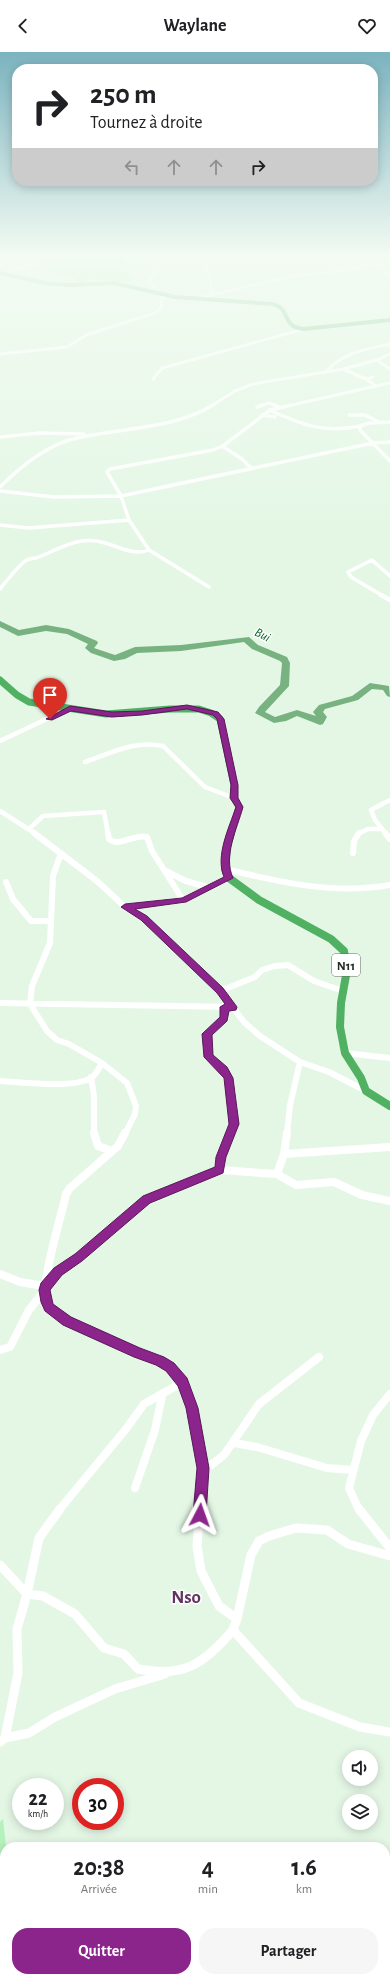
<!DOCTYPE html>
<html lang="fr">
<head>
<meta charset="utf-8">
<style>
	:root { --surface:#fff; --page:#f6f6f6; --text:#202124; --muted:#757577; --accent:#8b248b }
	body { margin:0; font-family:"Alegreya Sans",sans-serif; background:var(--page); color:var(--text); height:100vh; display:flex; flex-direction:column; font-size:15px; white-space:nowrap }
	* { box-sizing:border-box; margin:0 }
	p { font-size:13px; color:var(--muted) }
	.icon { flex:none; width:22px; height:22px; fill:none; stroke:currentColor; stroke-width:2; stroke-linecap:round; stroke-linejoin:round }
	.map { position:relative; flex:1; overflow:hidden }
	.sheet { position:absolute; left:0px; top:1790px; width:390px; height:140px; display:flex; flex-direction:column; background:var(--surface); border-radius:16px 16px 0 0; box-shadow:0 2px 10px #0003 }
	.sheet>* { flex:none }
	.banner { position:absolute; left:12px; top:12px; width:366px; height:122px; border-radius:16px; box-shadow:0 2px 10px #0003; background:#fff; color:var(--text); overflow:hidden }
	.fabs { position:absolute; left:342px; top:1698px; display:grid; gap:8px }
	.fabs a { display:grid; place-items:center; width:36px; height:36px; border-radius:50%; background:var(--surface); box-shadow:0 2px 10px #0003; font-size:20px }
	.speed { position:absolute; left:12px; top:1726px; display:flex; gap:8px; font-size:20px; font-weight:700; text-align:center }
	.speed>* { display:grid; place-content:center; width:52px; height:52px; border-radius:50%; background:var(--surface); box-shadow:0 2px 10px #0003; line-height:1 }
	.speed small { font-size:10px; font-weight:400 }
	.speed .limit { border:6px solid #d22; background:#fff; color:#111 }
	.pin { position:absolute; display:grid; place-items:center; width:34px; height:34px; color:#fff; margin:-41px -17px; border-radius:50% 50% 50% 0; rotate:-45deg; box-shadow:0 0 4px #0007 }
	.pin .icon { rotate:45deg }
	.me { position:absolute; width:44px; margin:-22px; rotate:4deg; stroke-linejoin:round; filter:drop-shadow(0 0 3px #0008) }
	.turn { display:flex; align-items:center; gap:14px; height:84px; padding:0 12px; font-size:18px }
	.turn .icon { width:52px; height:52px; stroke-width:2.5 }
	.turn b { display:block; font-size:28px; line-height:34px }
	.lanes { display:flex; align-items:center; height:38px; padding:0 12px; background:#0003; justify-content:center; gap:20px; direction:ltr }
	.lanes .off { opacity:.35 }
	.eta { display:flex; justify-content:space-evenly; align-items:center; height:68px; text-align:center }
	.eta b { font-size:24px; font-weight:600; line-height:28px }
	.action { display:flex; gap:8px; margin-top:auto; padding:8px 12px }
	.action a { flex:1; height:46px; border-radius:16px; background:var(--accent); color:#fff; font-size:16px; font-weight:600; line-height:46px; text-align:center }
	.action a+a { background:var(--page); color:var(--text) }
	header { display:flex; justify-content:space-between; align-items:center; height:52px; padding:0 12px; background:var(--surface); font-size:18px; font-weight:600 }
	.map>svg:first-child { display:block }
	.green { fill:#b5f1bc }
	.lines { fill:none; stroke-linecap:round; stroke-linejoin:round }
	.river { fill:#79b281; fill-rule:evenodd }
	.minor-far5 { stroke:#fff; stroke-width:3 }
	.minor-far4 { stroke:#fff; stroke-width:3.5 }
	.minor-far3 { stroke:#fff; stroke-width:4.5 }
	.minor-far2 { stroke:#fff; stroke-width:6 }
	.minor-far1 { stroke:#fff; stroke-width:8 }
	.minor { stroke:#fff; stroke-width:9 }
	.major { stroke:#97d0a1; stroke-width:4 }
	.highway-far1 { stroke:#51b163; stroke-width:7 }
	.highway { stroke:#51b163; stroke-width:8 }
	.route { fill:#8b248b; stroke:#5a175a }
	.labels { text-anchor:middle; stroke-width:3; stroke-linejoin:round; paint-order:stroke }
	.far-water-label { font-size:13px; font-style:italic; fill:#046124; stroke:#fff }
	.shield { fill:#fff; stroke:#666b67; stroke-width:1 }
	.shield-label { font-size:13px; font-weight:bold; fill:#252c26 }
	.near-quarter-label { font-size:19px; font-weight:bold; fill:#643263; stroke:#fff }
</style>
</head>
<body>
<header><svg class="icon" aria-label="back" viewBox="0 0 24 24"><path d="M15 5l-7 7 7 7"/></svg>Waylane<svg class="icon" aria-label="heart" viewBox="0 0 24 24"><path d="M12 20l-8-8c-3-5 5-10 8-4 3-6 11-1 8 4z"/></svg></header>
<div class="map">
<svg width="390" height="1930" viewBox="0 0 390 1930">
	<rect width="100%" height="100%" fill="#e4f7e5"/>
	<path class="green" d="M61 203H117L122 206 126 212 133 213 135 215V217L122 215 117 217 131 221 133 228C120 233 100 225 85 228L86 230 79 231 74 225 46 219 49 216 32 209 61 206Z
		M3 1767 6 1795 5 1899 0 1897V1770Z
		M34 1925H175L178 1930H36Z"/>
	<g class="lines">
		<path class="river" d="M0 569 19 578 46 573 69 577 97 589 98 591 94 596 115 603 135 595 181 593 249 585 258 593 287 605 290 611 289 634 265 660 275 665 297 658 316 664 313 660 319 653 352 644 370 631 389 634 390 645 387 644 383 638 372 637 358 648 325 657 323 660 327 665 323 672 320 673 297 664 286 669 274 671 255 661 259 655 280 633 282 611 280 609 252 597 244 590 181 599 137 601 125 607 114 609 91 601 85 596 88 592 67 582 46 579 18 584 0 575Z"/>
		<path class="minor-far5" d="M210 203 204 214 209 221 213 241
			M384 214 385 222 390 224
			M0 223 36 211 52 203
			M158 241 149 230 157 217 162 203
			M193 247 293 224 390 212
			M0 302 67 295 86 283 155 261 161 256 162 246 167 244
			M390 302 377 308 390 317
			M343 317 366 327
			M327 319C343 300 367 297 390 292
			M373 325 366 327 376 334
			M153 327 162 316 304 277
			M211 354 235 339 253 332 343 317 377 308
			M260 354 269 351 277 354
			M287 354 390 331"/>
		<path class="minor-far4" d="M274 353 279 355
			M257 355 263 353
			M269 358C302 372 323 382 360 374
			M262 363 275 365
			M349 363H365L379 370
			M390 370 369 371 360 374V378L390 409
			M0 385 40 381 84 382
			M222 394 242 407 251 416
			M0 435C20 415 49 392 77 386 120 376 175 377 213 353
			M0 439 54 445 121 444 373 391 390 390
			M0 473 29 476 129 468
			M149 498 209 535
			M0 537C6 530 20 511 27 508 30 506 35 507 39 505 61 496 80 483 105 491 120 495 134 504 149 498L129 468 121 444 107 420 110 417 213 398 223 394 270 358 292 353
			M383 544 351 525 348 520 372 508 390 524"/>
		<path class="minor-far3" d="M381 543 390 548
			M0 689 70 656
			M85 710C111 701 135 688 163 694L205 735 234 746
			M0 759 36 782
			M29 777 43 764 104 760 108 782
			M358 782 368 777H381
			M386 782 375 768 371 758 390 748"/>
		<path class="minor-far2" d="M34 781 97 829 125 855 144 866 220 939 244 970 260 984 300 1010 329 1020 366 1039
			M108 781 109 787C120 796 134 781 147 785L152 799 183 848
			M385 781 390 787
			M61 801 53 824 50 891 32 934 30 952 47 979 57 988 69 992 102 1011 127 1031 136 1054 135 1062 125 1082
			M353 801 354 789 359 781
			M225 817C279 830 335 843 390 833
			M164 818 186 829 207 835
			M6 830 13 847 31 869H50
			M125 855 183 848 229 826
			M220 939 255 925 262 918 275 914 288 913 314 929 343 939
			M0 951 233 955
			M225 955 224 966 207 982 208 1005C214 1011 222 1015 227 1022 235 1034 235 1068 231 1082
			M345 1001 390 1006
			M91 1025 94 1044V1082
			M0 1029C21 1030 73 1037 91 1026 96 1023 99 1016 102 1011
			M287 1082 290 1053 300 1010"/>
		<path class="minor-far1" d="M94 1081 98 1094 112 1099
			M125 1081 118 1094 70 1136 66 1142C61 1166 41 1228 46 1249 50 1268 140 1302 160 1309L170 1315 183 1330 192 1356 203 1416 200 1458
			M284 1102 390 1095
			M220 1118 223 1101 231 1081
			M277 1122 284 1102 287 1081
			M0 1222 20 1230 45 1234 58 1220 79 1206 146 1148 220 1118 277 1122 296 1133 334 1130 362 1143 390 1149
			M0 1298 10 1295 29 1258 45 1238
			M234 1391 257 1395 327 1416 353 1418
			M203 1416 211 1413 224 1403 259 1352 319 1305
			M135 1436 155 1378 162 1344
			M59 1458 126 1377 144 1352 183 1330
			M359 1458 349 1436 361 1389 373 1363 390 1342"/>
		<path class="minor" d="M200 1457 197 1494 201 1519 219 1554 237 1567 233 1578 299 1651 360 1675 390 1680
			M359 1457 390 1496
			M0 1513 27 1542 43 1544 75 1562 104 1596 124 1602 138 1617C184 1626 204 1612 233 1578
			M237 1567 251 1503 259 1489 269 1484 296 1476 327 1478 348 1492 390 1504
			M5 1686 18 1621 17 1577 27 1542 39 1486 60 1457
			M0 1690 5 1686 29 1681 55 1665 115 1637 165 1622"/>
		<path class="major" d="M0 221 44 231 71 233 114 231 175 245 272 252C293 257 279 274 304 277L390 268"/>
		<path class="highway-far1" d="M0 628 17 643 29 650 106 662 170 657H199L211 661 220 667 234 733V746L239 755 231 782"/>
		<path class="highway" d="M231 781 227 795 225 817 229 826 259 848 331 887 344 899 347 918 341 951 340 975 345 1001 361 1026 366 1039 390 1054"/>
	</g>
	<linearGradient id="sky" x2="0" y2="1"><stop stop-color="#7bb3bf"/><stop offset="0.43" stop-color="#f3fbf3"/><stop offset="1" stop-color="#f3fbf3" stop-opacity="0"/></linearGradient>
	<rect width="390" height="473" fill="url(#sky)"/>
	<path class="route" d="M187 653 218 660 224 667 238 733V746L243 755C237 777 223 804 233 826L186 850 135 857 147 864 223 936 237 955 236 958 229 959 227 969 212 983 213 1003 227 1015 233 1026 239 1072 226 1105 223 1121 150 1151 82 1209 62 1223 50 1238 53 1252 71 1265 140 1296 164 1305 174 1311 187 1326 198 1356 209 1416 206 1463 204 1467 200 1469 195 1467 193 1463 197 1416 186 1356 178 1334 166 1319 156 1313 134 1305 63 1273 45 1259 41 1250 39 1238 41 1231 54 1216 75 1202 143 1144 215 1115 216 1105 229 1072 224 1026 204 1005 202 982 220 965V955L225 952 217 941 141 868 121 855 125 852 182 846 224 825C215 804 229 776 236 755L230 746 231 733 217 667 213 663 187 657 142 663 112 665 71 659 52 668 46 667 70 654 112 660 142 659Z"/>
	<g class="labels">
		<g class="far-water-label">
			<text transform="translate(263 582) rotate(28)" y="5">Bui</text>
		</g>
		<rect class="shield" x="332" y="902" width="28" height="22" rx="3"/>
		<g class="shield-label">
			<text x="346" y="918">N11</text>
		</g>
		<g class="near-quarter-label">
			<text x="186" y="1551">Nso</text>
		</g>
	</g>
</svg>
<div class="fabs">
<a><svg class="icon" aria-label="sound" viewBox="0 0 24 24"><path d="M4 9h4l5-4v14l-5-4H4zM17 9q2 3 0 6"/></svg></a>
<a><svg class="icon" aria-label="layers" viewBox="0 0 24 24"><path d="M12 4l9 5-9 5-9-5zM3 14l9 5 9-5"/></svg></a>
</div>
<div class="speed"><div>22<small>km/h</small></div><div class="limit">30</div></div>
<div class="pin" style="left:50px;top:667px;background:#d93025"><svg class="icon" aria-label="arrive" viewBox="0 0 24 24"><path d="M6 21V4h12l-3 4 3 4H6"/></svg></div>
<svg class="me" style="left:200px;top:1463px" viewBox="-20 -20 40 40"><path d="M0-17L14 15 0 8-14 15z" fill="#8b248b" stroke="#fff" stroke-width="4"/></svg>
<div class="banner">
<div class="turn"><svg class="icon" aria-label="right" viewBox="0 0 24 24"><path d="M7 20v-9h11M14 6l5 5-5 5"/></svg><div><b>250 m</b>Tournez à droite</div></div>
<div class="lanes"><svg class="icon off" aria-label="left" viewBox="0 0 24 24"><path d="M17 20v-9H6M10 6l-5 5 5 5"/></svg><svg class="icon off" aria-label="ahead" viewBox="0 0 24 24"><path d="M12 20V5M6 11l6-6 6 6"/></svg><svg class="icon off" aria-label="ahead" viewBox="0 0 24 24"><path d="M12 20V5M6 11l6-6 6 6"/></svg><svg class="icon" aria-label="right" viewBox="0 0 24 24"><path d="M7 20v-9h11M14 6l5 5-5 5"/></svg></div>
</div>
<section class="sheet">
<div class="eta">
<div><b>20:38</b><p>Arrivée</p></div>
<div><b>4</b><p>min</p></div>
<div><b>1.6</b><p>km</p></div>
</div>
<div class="action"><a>Quitter</a><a>Partager</a></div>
</section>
</div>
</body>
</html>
